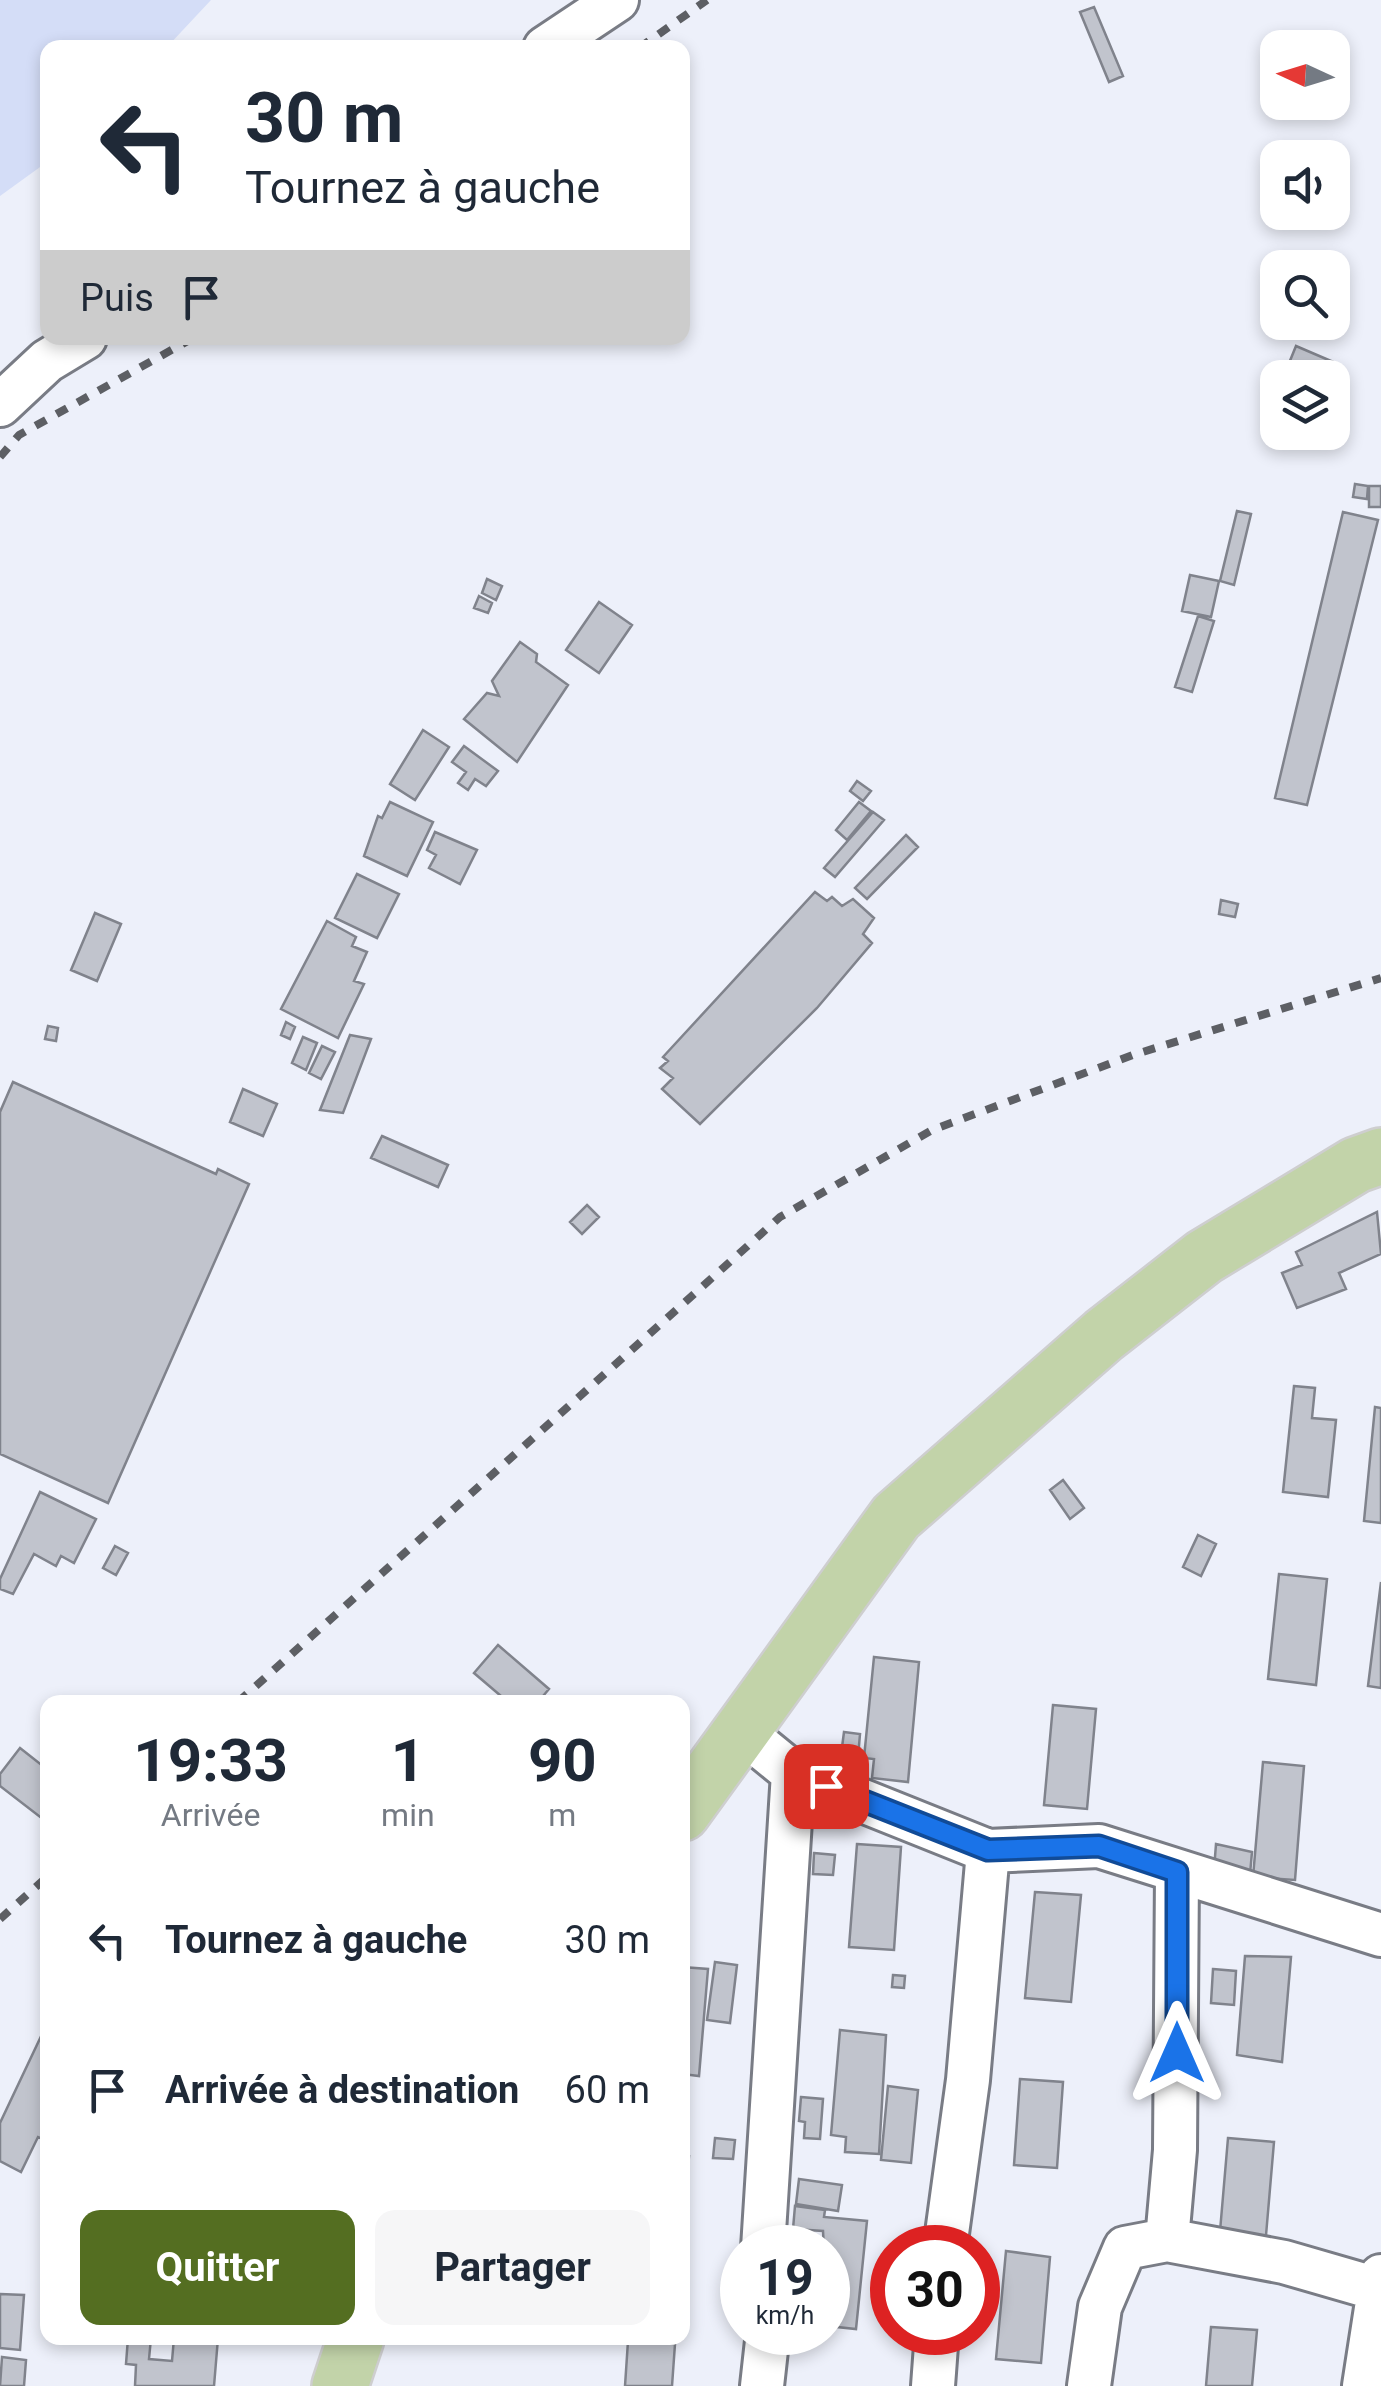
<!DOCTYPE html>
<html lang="fr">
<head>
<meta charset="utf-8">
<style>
	:root { --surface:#fff; --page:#f6f6f7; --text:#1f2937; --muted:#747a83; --accent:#546e21 }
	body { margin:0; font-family:Roboto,sans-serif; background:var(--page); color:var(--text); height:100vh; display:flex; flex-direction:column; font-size:38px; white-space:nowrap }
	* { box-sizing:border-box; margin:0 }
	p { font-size:32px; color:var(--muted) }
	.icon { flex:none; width:55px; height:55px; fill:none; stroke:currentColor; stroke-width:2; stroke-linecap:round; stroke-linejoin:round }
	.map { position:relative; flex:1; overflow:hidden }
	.details { position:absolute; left:40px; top:1695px; width:650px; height:650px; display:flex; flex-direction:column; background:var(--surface); border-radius:20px; box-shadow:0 5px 15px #0003 }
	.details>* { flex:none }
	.banner { position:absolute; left:40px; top:40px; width:650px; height:305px; border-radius:20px; box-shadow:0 5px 15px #0003; background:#fff; color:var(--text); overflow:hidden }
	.needle { width:65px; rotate:274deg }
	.fabs { position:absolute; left:1260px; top:30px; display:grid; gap:20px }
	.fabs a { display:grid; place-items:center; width:90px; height:90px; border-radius:20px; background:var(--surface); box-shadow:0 5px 15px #0003; font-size:50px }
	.speed { position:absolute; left:720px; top:2225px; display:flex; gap:20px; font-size:50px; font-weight:700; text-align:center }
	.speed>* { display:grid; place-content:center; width:130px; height:130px; border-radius:50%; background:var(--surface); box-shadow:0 5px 15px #0003; line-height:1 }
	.speed small { font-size:25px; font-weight:400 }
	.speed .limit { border:15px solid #d22; background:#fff; color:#111 }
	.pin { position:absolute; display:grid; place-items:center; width:85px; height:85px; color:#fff; margin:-42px; border-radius:20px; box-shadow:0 5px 15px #0006 }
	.me { position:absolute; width:110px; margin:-55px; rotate:0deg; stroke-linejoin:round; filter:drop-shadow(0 0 8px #0008) }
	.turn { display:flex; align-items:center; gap:35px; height:210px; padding:0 40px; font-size:45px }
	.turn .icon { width:130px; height:130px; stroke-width:2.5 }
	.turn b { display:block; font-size:70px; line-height:85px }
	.then { display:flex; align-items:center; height:95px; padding:0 40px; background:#0003; gap:20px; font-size:38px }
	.eta { display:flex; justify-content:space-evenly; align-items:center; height:170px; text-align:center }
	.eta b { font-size:60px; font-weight:700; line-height:70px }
	.cta { display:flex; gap:20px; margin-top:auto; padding:20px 40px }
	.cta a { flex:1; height:115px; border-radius:20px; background:var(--accent); color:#fff; font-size:40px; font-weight:700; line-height:115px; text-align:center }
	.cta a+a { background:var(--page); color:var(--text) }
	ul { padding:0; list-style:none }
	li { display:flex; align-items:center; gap:30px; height:150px; padding:0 40px }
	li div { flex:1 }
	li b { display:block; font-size:38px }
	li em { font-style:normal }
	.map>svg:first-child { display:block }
	.green { fill:#d4ddf7 }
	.building { fill:#c1c4cd; stroke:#80838c; stroke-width:2.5 }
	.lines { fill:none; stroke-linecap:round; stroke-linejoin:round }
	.minor-casing { stroke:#797c85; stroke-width:48 }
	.major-casing { stroke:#cececf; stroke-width:60 }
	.minor { stroke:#fff; stroke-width:42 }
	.major { stroke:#c2d3a9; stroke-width:55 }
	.rail { stroke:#5d5f64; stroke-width:8; stroke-dasharray:12 12; stroke-linecap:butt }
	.route-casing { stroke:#114b97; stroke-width:25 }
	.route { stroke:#1a73e8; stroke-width:18 }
</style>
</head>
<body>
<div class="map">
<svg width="1381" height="2386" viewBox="0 0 1381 2386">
	<rect width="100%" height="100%" fill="#edf0fa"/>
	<path class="green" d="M0 0H211L167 47 48 48 47 162 0 196Z"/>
	<path class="building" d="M1094 7 1123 76 1109 82 1080 12Z
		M1296 346 1338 364 1332 378H1283Z
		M1278 390V419L1267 415Z
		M1355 484 1368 486 1367 499 1353 497Z
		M1369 486H1381V507H1369Z
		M1237 511 1251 514 1234 585 1220 581Z
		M1343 512 1378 520 1307 805 1275 798Z
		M1190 575 1219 581 1211 617 1182 611Z
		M487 579 502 586 496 600 482 593Z
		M479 596 492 603 488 613 474 608Z
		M599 602 632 625 599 673 566 650Z
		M1198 616 1214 621 1192 692 1175 687Z
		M520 642 537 654 536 662 568 685 517 762 464 719 487 693 499 696 492 681Z
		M423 730 449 747 415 800 390 784Z
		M464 746 498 771 486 786 475 779 468 790 458 783 466 772 452 762Z
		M857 781 871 791 863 801 850 791Z
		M390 802 433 822 407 876 364 856 378 816 382 818Z
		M859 802 871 811 847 840 836 830Z
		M873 812 884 820 835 877 824 868Z
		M435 832 477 850 460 884 429 868 436 855 427 850Z
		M906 835 918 847 867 899 855 888Z
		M357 874 399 894 377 938 335 918Z
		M815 892 827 901 832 897 842 906 853 899 874 918 863 934 872 943 817 1008 700 1124 662 1089 673 1078 660 1068 668 1061 663 1057Z
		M1221 900 1238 904 1235 917 1219 914Z
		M95 913 121 924 97 981 71 970Z
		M327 921 356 937 352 946 367 952 354 981 364 984 338 1038 281 1009Z
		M286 1022 295 1027 290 1039 281 1035Z
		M48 1026 58 1028 56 1041 45 1039Z
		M350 1035 371 1039 343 1113 320 1110Z
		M303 1037 317 1043 306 1070 292 1063Z
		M322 1046 335 1052 321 1079 309 1073Z
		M13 1082 216 1174 218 1169 249 1184 108 1503 0 1454V1112Z
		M243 1089 277 1104 263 1136 230 1122Z
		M382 1136 448 1165 438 1187 371 1158Z
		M587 1205 599 1217 582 1234 570 1222Z
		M1377 1212 1381 1254 1339 1273 1346 1289 1297 1308 1282 1273 1302 1265 1296 1252Z
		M1294 1386 1315 1388 1312 1418 1336 1420 1328 1497 1283 1492Z
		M1375 1407 1381 1408V1523L1364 1521Z
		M1063 1480 1084 1508 1070 1519 1050 1490Z
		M40 1492 96 1519 74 1563 61 1556 56 1566 34 1554 13 1594 0 1589V1579Z
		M1198 1535 1216 1544 1201 1576 1183 1567Z
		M115 1546 128 1553 116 1575 103 1568Z
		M1279 1574 1327 1579 1316 1685 1268 1679Z
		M1381 1582V1688L1368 1686Z
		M498 1645 549 1689 538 1702H508L474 1673Z
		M874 1657 919 1662 908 1782 872 1778 874 1759 864 1758Z
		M1053 1705 1096 1709 1087 1809 1044 1805Z
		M844 1732 860 1734 858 1757 841 1755Z
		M20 1748 48 1770V1823L0 1786V1774Z
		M1263 1762 1304 1766 1295 1880 1253 1877Z
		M857 1844 901 1847 894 1950 849 1947Z
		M1216 1844 1252 1852 1250 1874 1214 1870Z
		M814 1853 835 1855 833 1875 813 1874Z
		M1035 1892 1081 1895 1071 2002 1025 1998Z
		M1245 1956 1291 1957 1282 2062 1237 2055Z
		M715 1962 737 1965 730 2023 707 2020Z
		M682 1967 708 1969 699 2076 682 2074Z
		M1213 1969 1236 1971 1234 2005 1211 2003Z
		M893 1975 905 1976 904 1988 892 1987Z
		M44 2030 48 2141 38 2137 21 2172 0 2161V2123Z
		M840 2030 886 2035 879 2154 845 2152 846 2137 831 2135Z
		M1020 2079 1063 2082 1057 2168 1014 2165Z
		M888 2086 918 2090 911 2163 881 2160Z
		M801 2097 823 2099 820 2139 804 2138 805 2122 799 2121Z
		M715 2138 735 2140 733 2159 713 2158Z
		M1228 2138 1274 2142 1265 2247 1219 2243Z
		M682 2155 689 2156 682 2242Z
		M799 2179 842 2185 838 2211 796 2204Z
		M795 2206 825 2210 824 2217 867 2221 856 2329 828 2326 823 2231 793 2229Z
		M1006 2251 1050 2257 1041 2363 996 2359Z
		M0 2294 24 2295 20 2350 0 2348Z
		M1211 2327 1257 2330 1252 2386H1206Z
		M128 2338H151L149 2359 172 2361 174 2338H218L214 2386H135L136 2365 126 2364Z
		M628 2341 675 2344 672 2386H625Z
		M2 2357 26 2360 24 2386H0Z"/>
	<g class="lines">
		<defs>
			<path id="minor" d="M545 48 617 0
				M0 405 47 361 85 338
				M739 1729 793 1773 988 1851 1099 1846 1381 1935
				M1167 2240 1175 2150 1177 1872
				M763 2248 793 1773
				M945 2248 968 2080 988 1851
				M762 2386 768 2332
				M933 2386 937 2332
				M1089 2386 1100 2307 1125 2248 1167 2240 1284 2262 1381 2290
				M1364 2386 1381 2276"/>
			<path id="major" d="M682 1813 896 1517 1104 1335 1204 1257 1356 1165 1381 1156
				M340 2386 356 2338"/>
		</defs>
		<use href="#minor" class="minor-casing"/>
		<use href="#major" class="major-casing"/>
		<use href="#minor" class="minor"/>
		<use href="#major" class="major"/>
		<path class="rail" d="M639 48 707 0
			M0 457 19 435 193 338
			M238 1702 780 1217 932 1130 1133 1055 1381 978
			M0 1919 48 1876"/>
	</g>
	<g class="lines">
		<defs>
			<path id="route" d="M826 1786 988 1850 1099 1846 1177 1872V2053"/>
		</defs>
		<use href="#route" class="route-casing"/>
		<use href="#route" class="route"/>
	</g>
</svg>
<div class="fabs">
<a><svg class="needle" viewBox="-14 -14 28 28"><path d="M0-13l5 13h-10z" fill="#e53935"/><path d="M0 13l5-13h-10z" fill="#747a83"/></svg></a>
<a><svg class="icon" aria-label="sound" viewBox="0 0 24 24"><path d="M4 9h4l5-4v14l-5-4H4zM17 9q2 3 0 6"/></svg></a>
<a><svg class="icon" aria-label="search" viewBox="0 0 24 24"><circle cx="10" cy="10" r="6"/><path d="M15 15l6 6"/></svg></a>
<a><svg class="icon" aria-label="layers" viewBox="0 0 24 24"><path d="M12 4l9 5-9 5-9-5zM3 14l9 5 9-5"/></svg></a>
</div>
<div class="speed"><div>19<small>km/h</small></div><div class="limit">30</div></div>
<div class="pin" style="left:826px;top:1786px;background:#d93025"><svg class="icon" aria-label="arrive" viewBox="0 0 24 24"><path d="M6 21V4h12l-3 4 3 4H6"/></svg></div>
<svg class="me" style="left:1177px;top:2053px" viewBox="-20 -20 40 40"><path d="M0-17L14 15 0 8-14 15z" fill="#1a73e8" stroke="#fff" stroke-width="4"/></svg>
<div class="banner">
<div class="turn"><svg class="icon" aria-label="left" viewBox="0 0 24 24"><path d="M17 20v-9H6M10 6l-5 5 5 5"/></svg><div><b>30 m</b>Tournez à gauche</div></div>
<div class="then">Puis<svg class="icon" aria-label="arrive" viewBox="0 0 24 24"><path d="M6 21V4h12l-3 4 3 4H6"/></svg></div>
</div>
<section class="details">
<div class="eta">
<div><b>19:33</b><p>Arrivée</p></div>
<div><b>1</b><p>min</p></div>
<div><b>90</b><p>m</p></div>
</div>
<ul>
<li><svg class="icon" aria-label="left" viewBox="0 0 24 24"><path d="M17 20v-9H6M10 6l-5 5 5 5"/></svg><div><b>Tournez à gauche</b></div><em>30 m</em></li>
<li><svg class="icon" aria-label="arrive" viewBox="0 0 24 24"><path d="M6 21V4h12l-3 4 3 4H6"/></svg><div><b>Arrivée à destination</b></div><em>60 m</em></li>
</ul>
<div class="cta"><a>Quitter</a><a>Partager</a></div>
</section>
</div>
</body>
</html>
